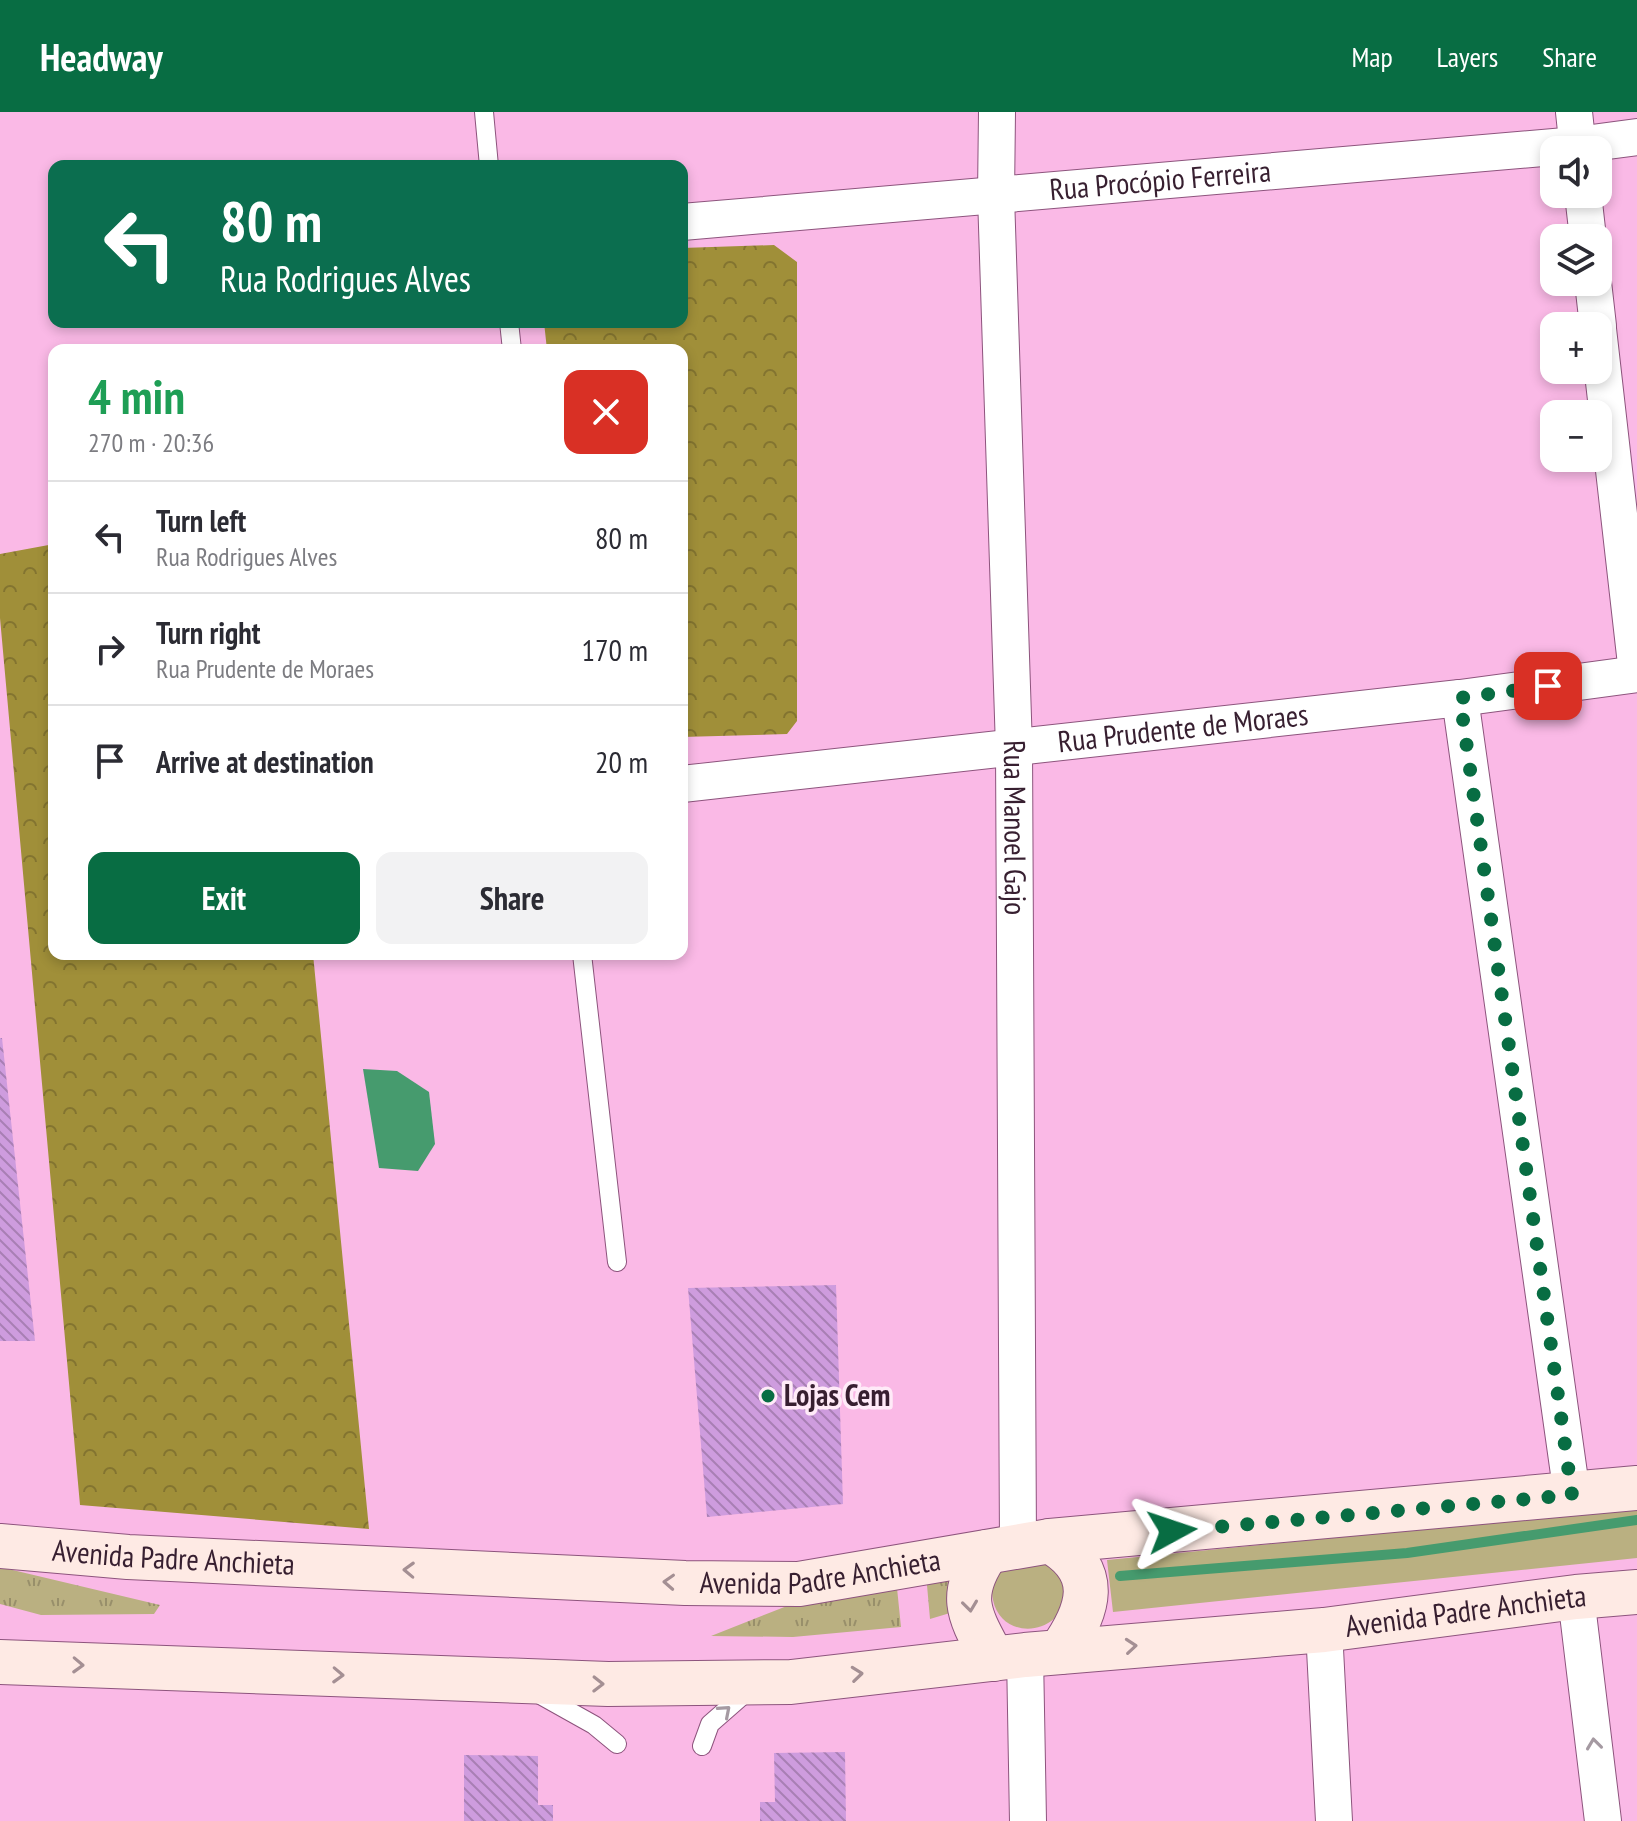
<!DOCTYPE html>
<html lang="en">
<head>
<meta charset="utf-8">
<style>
	:root { --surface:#fff; --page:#f2f2f3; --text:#2b2b33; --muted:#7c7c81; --line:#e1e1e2; --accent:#086d43 }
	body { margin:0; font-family:"PT Sans Narrow",sans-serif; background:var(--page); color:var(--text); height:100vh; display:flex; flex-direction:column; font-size:30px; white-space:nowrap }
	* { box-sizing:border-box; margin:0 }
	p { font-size:26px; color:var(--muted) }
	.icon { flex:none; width:44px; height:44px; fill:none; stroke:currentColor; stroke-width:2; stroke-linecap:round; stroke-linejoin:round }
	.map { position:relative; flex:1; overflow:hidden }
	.side { position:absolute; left:48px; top:232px; width:640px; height:616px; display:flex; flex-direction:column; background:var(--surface); border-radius:16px; box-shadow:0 4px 12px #0003 }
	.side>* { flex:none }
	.top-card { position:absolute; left:48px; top:48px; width:640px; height:168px; border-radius:16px; box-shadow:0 4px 12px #0003; background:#0b6e4f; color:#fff; overflow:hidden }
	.tools { position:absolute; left:1540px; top:24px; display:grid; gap:16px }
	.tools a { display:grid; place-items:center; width:72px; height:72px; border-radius:16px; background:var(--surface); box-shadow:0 4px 12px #0003; font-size:40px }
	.pin { position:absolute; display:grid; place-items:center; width:68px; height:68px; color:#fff; margin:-34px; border-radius:16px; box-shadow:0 4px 12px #0006 }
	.me { position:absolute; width:88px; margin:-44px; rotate:85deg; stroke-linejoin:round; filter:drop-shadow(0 0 6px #0008) }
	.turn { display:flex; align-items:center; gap:28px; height:168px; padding:0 40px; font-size:36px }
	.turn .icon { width:104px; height:104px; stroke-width:2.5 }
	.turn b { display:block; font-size:56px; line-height:68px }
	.round { display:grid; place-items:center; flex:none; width:84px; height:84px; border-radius:16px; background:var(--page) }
	.headline { display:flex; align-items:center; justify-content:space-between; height:136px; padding:0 40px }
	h1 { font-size:48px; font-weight:700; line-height:60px; color:#1e9e55 }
	.action { display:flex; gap:16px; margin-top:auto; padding:16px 40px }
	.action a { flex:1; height:92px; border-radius:16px; background:var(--accent); color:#fff; font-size:32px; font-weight:700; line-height:92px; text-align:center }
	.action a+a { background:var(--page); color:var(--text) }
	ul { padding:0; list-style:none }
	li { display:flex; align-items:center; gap:24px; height:112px; padding:0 40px; border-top:2px solid var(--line) }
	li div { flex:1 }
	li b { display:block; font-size:30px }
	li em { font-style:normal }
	header { display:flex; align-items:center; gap:48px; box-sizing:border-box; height:112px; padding:0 40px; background:var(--accent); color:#fff }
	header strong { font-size:38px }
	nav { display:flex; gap:44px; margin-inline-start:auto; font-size:28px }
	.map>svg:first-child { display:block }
	.grass { fill:url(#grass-tufts) }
	.forest { fill:url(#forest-crowns) }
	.green { fill:#bab081 }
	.water { fill:#469b6e }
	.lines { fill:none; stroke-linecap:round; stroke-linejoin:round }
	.stream { stroke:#469b6e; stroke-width:10 }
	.building { fill:url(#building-back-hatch) }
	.lane-casing { stroke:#8d547d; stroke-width:20 }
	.street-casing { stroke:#8d547d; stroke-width:38 }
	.secondary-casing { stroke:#8d547d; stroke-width:46 }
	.lane { stroke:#fff; stroke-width:18 }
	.street { stroke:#fff; stroke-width:36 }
	.secondary { stroke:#feeae4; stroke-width:44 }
	.oneway { stroke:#a48f93 }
	.oneway2 { stroke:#a59aa2 }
	.route { stroke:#086d43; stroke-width:14; stroke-dasharray:0 25.2 }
	.poi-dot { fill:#086d43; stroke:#ffeaf8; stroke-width:3 }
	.labels { text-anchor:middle; stroke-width:7; stroke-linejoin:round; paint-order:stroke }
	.street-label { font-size:30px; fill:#371f30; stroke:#ffeaf8 }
	.poi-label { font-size:30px; font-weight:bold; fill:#371f30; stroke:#ffeaf8; text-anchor:start }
</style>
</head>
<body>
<header>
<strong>Headway</strong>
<nav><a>Map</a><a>Layers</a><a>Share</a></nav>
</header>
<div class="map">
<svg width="1637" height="1709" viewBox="0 0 1637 1709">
	<defs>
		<pattern id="grass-tufts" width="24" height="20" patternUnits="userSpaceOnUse" patternTransform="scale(2)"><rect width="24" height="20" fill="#bab081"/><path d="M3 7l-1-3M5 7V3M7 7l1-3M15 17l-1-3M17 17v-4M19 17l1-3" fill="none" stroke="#988f6a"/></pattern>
		<pattern id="forest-crowns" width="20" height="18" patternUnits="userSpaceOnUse" patternTransform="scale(2)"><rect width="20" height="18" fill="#a08f39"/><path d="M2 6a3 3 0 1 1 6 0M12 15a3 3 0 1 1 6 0" fill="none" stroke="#837430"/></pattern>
		<pattern id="building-back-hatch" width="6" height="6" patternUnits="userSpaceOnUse" patternTransform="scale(2)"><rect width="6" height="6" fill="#ce9cde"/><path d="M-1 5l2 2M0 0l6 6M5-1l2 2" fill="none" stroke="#a87fb4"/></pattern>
	</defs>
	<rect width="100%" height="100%" fill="#fab9e6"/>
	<path class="grass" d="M0 1455 160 1493 154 1502 41 1503 0 1492Z
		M926 1462 952 1463 950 1501 930 1507Z
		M897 1476 901 1515 793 1525 711 1524 787 1494Z"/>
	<path class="forest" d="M774 133 797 150V609L787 622 682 625V238H547L544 210H682V136Z
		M54 432V842H313L369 1417 80 1393 0 506V442Z"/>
	<path class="green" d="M1637 1396V1446L1113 1500 1107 1448Z
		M1021 1445 1054 1455C1058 1461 1064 1470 1065 1477 1068 1523 1002 1532 993 1488 988 1465 1004 1455 1021 1445Z"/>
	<path class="water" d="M363 957 397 959 429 980 435 1032 418 1059 379 1056Z"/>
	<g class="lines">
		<path class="stream" d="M1120 1464 1407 1441 1637 1408"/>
	</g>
	<path class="building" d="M0 926H2L35 1229H0Z
		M836 1173 843 1392 707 1405 688 1176Z
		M845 1640 846 1709H760V1690H775L774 1641Z
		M464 1643 538 1644V1693H553V1709H464Z"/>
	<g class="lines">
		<defs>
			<path id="lane" d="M484 0 489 54
				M509 210 512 238
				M582 842 617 1150
				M535 1580 594 1613 617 1632
				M702 1634 710 1612 750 1577"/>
			<g id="street">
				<path id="s1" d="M997 0 996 84 1014 636 1018 1433"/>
				<path d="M1574 0 1578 38"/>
				<path d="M1583 82 1588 126"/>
				<path id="s2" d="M682 110 1577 33 1637 25"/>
				<path d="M1593 170 1598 214"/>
				<path d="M1598 217 1637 561"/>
				<path d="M1460 586 1572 1383"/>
				<path id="s3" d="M682 672 1460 586 1637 562"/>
				<path d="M1576 1485 1603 1709"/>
				<path d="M1324 1518 1334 1709"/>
				<path d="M1025 1543 1028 1709"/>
			</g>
			<g id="secondary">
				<path d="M1050 1429C1103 1459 1089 1499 1060 1540"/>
				<path id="s4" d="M0 1434 128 1445 685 1471 799 1472 1050 1429 1637 1376"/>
				<path d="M987 1440C956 1485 970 1504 993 1547"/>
				<path id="s5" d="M0 1550 608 1572 791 1570 1025 1543 1324 1518 1576 1485 1637 1480"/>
			</g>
		</defs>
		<use href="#lane" class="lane-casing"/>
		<use href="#street" class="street-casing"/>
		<use href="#secondary" class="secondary-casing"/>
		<use href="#lane" class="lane"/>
		<use href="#street" class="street"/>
		<use href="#secondary" class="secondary"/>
	</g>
	<defs><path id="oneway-chevron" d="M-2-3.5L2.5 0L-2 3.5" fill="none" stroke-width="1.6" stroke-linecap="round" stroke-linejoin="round" transform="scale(2)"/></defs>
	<g class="oneway">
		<use href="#oneway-chevron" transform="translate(409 1458) rotate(-178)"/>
		<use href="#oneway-chevron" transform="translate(669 1470) rotate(-177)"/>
		<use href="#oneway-chevron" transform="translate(970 1494) rotate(83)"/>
		<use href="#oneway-chevron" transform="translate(1131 1534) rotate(-5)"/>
		<use href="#oneway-chevron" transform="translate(78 1553) rotate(2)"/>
		<use href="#oneway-chevron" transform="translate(857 1562) rotate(-6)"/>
		<use href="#oneway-chevron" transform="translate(338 1563) rotate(2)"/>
		<use href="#oneway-chevron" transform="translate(598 1572) rotate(1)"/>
	</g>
	<g class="oneway2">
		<use href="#oneway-chevron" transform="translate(725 1599) rotate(-41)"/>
		<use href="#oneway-chevron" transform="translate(1594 1632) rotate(-97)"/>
	</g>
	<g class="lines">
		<path class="route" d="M1172 1419 1572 1383 1460 586 1548 574"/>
	</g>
	<circle class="poi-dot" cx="768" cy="1284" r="8"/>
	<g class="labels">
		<g class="street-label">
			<text dy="10" stroke="none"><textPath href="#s2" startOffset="480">Rua Procópio Ferreira</textPath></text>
			<text dy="10" stroke="none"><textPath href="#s3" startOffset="504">Rua Prudente de Moraes</textPath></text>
			<text dy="10" stroke="none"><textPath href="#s1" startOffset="716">Rua Manoel Gajo</textPath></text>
			<text dy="10" stroke="none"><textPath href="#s4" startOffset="174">Avenida Padre Anchieta</textPath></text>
			<text dy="10" stroke="none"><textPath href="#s4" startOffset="822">Avenida Padre Anchieta</textPath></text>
			<text dy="10" stroke="none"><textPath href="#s5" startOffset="1470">Avenida Padre Anchieta</textPath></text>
		</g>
		<g class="poi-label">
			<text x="784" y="1294">Lojas Cem</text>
		</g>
	</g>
</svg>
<div class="tools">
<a><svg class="icon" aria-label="sound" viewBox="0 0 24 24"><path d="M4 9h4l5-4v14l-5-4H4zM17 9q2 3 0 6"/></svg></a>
<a><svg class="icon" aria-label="layers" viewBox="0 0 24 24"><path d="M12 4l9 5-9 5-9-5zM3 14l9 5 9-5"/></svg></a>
<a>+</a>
<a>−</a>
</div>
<div class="pin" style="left:1548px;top:574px;background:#d93025"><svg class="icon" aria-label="arrive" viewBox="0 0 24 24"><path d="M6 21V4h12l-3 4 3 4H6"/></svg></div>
<svg class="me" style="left:1172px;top:1419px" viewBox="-20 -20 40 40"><path d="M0-17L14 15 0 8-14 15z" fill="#086d43" stroke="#fff" stroke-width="4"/></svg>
<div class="top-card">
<div class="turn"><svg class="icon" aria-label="left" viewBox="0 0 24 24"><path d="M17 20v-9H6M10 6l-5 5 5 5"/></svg><div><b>80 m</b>Rua Rodrigues Alves</div></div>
</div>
<section class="side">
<div class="headline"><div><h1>4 min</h1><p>270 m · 20:36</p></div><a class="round" style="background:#d93025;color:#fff"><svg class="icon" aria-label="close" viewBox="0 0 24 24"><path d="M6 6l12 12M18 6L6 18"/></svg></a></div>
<ul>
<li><svg class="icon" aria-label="left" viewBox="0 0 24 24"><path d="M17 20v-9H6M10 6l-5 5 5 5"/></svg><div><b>Turn left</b><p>Rua Rodrigues Alves</p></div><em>80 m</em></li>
<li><svg class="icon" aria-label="right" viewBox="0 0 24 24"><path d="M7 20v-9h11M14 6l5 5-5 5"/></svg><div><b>Turn right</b><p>Rua Prudente de Moraes</p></div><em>170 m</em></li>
<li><svg class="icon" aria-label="arrive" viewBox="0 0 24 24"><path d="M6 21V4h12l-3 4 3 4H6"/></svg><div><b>Arrive at destination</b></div><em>20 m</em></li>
</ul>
<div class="action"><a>Exit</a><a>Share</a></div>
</section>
</div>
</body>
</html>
